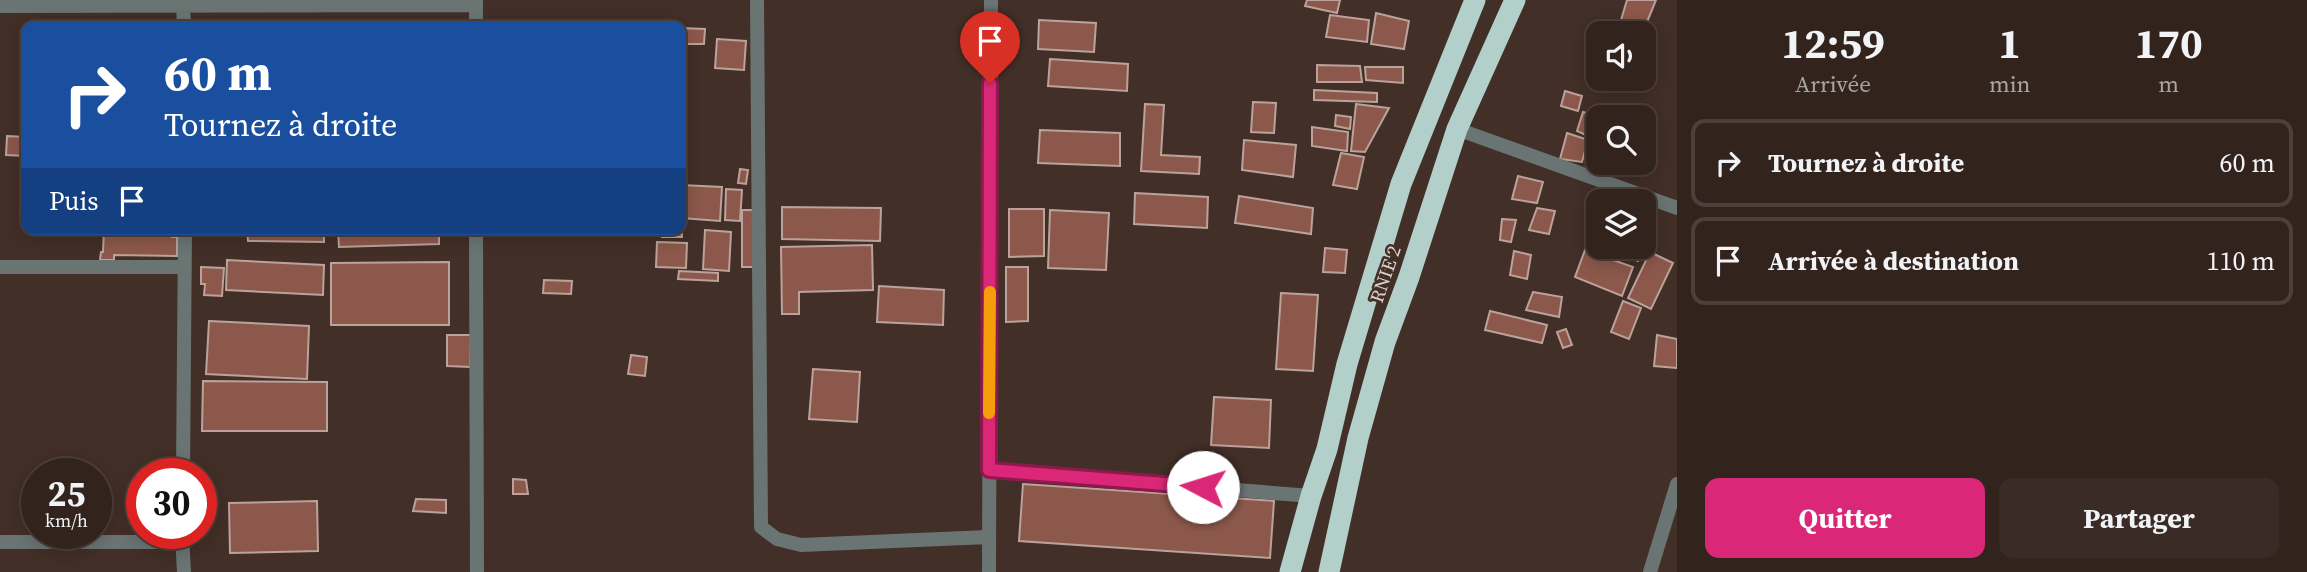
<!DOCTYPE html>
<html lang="fr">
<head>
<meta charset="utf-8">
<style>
	:root { --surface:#32231d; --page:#3a2b26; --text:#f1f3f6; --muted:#a8a4a4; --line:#4d403b; --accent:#db2777 }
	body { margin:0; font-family:"Source Serif 4",serif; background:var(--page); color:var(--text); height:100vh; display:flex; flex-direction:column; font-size:26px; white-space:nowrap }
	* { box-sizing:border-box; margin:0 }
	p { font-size:23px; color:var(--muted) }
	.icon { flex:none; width:38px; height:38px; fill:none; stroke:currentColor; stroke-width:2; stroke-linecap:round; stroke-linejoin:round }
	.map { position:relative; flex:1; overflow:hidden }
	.side { display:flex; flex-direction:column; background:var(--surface); width:630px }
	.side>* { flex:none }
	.hud { position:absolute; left:21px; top:21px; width:665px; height:214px; border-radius:14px; box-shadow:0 4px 18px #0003,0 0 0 2px var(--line); background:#1a4fa0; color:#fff; overflow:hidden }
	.buttons { position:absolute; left:1586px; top:21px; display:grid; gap:14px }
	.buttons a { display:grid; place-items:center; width:70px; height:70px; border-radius:14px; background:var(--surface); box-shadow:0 4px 18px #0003,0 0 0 2px var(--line); font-size:35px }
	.speed { position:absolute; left:21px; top:458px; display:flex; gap:14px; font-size:35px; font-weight:700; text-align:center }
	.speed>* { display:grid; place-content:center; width:91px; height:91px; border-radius:50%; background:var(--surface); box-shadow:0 4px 18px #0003,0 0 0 2px var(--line); line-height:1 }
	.speed small { font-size:18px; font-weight:400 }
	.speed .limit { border:10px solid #d22; background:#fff; color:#111 }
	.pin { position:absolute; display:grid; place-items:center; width:60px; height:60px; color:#fff; margin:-72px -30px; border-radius:50% 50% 50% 0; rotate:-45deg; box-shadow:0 0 7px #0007 }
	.pin .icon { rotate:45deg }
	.me { position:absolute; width:77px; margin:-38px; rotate:275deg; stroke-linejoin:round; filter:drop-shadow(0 0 5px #0008) }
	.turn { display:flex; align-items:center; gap:24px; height:147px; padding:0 28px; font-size:32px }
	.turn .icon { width:91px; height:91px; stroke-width:2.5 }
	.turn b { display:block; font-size:49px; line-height:60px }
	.then { display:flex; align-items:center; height:66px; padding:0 28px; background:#0003; gap:14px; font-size:26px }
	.eta { display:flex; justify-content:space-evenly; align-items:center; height:119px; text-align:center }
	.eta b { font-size:42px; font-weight:700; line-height:49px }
	.cta { display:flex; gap:14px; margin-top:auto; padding:14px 28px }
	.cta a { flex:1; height:80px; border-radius:14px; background:var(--accent); color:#fff; font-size:28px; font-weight:700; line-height:80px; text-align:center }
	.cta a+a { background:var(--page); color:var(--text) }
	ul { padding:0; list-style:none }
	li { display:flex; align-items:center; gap:21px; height:88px; margin:0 14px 10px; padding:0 14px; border:4px solid var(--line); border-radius:14px }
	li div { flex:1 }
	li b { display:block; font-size:26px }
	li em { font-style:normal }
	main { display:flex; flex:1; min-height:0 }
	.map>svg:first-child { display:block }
	.building { fill:#8c584b; stroke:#bba29b; stroke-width:2 }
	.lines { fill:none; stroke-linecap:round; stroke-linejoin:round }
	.street { stroke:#6a7573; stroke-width:14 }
	.highway { stroke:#b2cfc9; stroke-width:21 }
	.route-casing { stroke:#8e194d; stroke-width:18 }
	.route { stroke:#db2777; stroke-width:12 }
	.slow { stroke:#f59e0b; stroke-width:12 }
	.labels { text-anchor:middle; stroke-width:5; stroke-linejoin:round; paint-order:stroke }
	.street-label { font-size:19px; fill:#dfd3cd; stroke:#422f27 }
</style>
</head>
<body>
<main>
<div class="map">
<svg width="1677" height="572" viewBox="0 0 1677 572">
	<rect width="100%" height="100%" fill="#422f27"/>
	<path class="building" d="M1307 0H1340L1337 13 1305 6Z
		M1627 0H1656L1645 27 1621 20Z
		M1376 13 1409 21 1404 49 1371 44Z
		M1330 15 1369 20 1367 42 1326 37Z
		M1039 20 1096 23 1094 52 1038 49Z
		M681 28 705 29 704 44H681Z
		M717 39 746 41 744 70 715 68Z
		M681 46H685L683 77H681Z
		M1050 59 1128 64 1127 91 1048 86Z
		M1317 65 1360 66 1362 82H1317Z
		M1365 67H1403V83L1366 80Z
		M1314 90 1377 93V102L1314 100Z
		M1565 91 1582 96 1578 111 1561 106Z
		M1253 102 1276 103 1274 133 1251 132Z
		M1145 104 1164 105 1161 155 1200 157 1199 174 1141 171Z
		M1356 104 1389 108 1365 152 1351 151Z
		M1583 112 1600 117H1598V141L1577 131Z
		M1336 115 1351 117 1350 129 1335 126Z
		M1312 127 1348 132 1347 151 1312 146Z
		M1040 130 1120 133V166L1038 163Z
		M1567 133 1588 140 1582 162 1560 159Z
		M7 136 26 137V156L6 155Z
		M1244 140 1296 145 1293 177 1242 170Z
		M1341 153 1364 157 1357 189 1333 185Z
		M740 169 748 170 746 184 738 183Z
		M1518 176 1543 182 1537 203 1512 199Z
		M681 185 722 187 720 221 681 218Z
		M726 189 742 190 740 221 725 220Z
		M1135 193 1208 197 1207 228 1134 224Z
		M1239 196 1313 208 1311 234 1235 223Z
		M782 207 881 208 880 241 782 239Z
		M1537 208 1555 211 1549 234 1529 230Z
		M1009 209H1044V256L1009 257Z
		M742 210H755V267H742Z
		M1050 210 1109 213 1106 270 1048 268Z
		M1502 219 1516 220 1511 242 1500 240Z
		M681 225 682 237H662L661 229H681Z
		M104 229H172V237H177V256L114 255V260H100L101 252H103Z
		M247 229H324V242L248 241Z
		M338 229H439V244L339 247Z
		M705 230 731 232 729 271 703 269Z
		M657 242 687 243 686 268 656 267Z
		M872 245 873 290 799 292V314H782L781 247Z
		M1600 247H1642L1638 261Z
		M1325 248 1347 250 1345 273 1323 272Z
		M1585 250 1633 267 1622 296 1575 277Z
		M1514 251 1531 255 1527 279 1510 275Z
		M1650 252 1673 263 1651 309 1628 298Z
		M227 260 324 265 323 295 226 290Z
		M449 262V325H331V263Z
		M201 267 224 268 222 296 204 295 205 284H201Z
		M1006 267H1028V321L1006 322Z
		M679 271 718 273V281L678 279Z
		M544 280 572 281 571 294 543 293Z
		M879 286 944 290 943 325 877 322Z
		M1533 292 1562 297 1559 317 1526 310Z
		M1281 293 1318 295 1313 371 1276 369Z
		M1623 301 1641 308 1629 339 1611 332Z
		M1490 311 1547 325 1542 343 1485 330Z
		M209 321 309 326 307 379 206 374Z
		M1566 329 1572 345 1563 348 1557 332Z
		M447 335H471L470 367 447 366Z
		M1657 335 1677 339V368L1654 366Z
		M631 355 647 357 645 376 628 374Z
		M813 369 860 372 857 422 809 419Z
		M203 381 327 382V431H202Z
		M1214 397 1271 400 1269 448 1211 445Z
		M513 479 526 480 528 494H513Z
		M1023 484 1274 501 1270 558 1019 541Z
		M416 499 446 500V513L413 511Z
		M317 501 318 551 230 553 229 503Z"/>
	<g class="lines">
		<path class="street" d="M757 0 761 527 777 539 801 545 988 537
			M0 6 476 5
			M183 7 184 26
			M476 26V0
			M1457 129 1677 208
			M476 229 477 572
			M0 267H185
			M989 470 1311 496
			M183 474 185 229
			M182 535 184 572
			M0 542H182
			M989 572 991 0
			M1650 572 1677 484"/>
		<path class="highway" d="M1290 572 1311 496 1327 449 1347 364 1401 184 1475 0
			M1329 572 1358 438 1385 342 1409 277 1457 129 1515 0"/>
	</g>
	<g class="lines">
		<defs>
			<path id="route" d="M990 83 989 470 1203 487"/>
		</defs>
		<use href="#route" class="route-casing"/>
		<use href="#route" class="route"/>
		<path class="slow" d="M989 413 990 292"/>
	</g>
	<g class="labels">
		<g class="street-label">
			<text transform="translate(1385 274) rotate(-71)" y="7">RNIE 2</text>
		</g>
	</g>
</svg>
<div class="buttons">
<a><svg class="icon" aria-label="sound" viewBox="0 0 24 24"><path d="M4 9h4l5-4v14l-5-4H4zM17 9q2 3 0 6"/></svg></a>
<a><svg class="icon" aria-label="search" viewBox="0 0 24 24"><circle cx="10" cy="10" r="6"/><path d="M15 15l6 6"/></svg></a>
<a><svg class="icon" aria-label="layers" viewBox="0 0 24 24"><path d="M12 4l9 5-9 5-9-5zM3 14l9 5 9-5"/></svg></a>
</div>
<div class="speed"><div>25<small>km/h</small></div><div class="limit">30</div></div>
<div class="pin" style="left:990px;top:83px;background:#d93025"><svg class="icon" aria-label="arrive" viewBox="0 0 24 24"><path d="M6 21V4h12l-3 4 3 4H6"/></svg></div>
<svg class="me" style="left:1203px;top:487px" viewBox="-20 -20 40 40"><circle r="19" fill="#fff"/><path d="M0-13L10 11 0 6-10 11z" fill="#db2777"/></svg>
<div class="hud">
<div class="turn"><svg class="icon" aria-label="right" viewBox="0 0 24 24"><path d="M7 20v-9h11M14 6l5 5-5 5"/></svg><div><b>60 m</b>Tournez à droite</div></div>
<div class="then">Puis<svg class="icon" aria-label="arrive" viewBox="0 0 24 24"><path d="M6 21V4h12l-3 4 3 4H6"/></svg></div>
</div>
</div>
<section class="side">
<div class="eta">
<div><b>12:59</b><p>Arrivée</p></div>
<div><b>1</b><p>min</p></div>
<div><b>170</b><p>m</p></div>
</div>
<ul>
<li><svg class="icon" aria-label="right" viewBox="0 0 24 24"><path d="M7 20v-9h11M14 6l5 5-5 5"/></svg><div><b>Tournez à droite</b></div><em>60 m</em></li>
<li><svg class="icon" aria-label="arrive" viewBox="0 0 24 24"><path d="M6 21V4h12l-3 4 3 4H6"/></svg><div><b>Arrivée à destination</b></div><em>110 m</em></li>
</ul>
<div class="cta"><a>Quitter</a><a>Partager</a></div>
</section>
</main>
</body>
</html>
